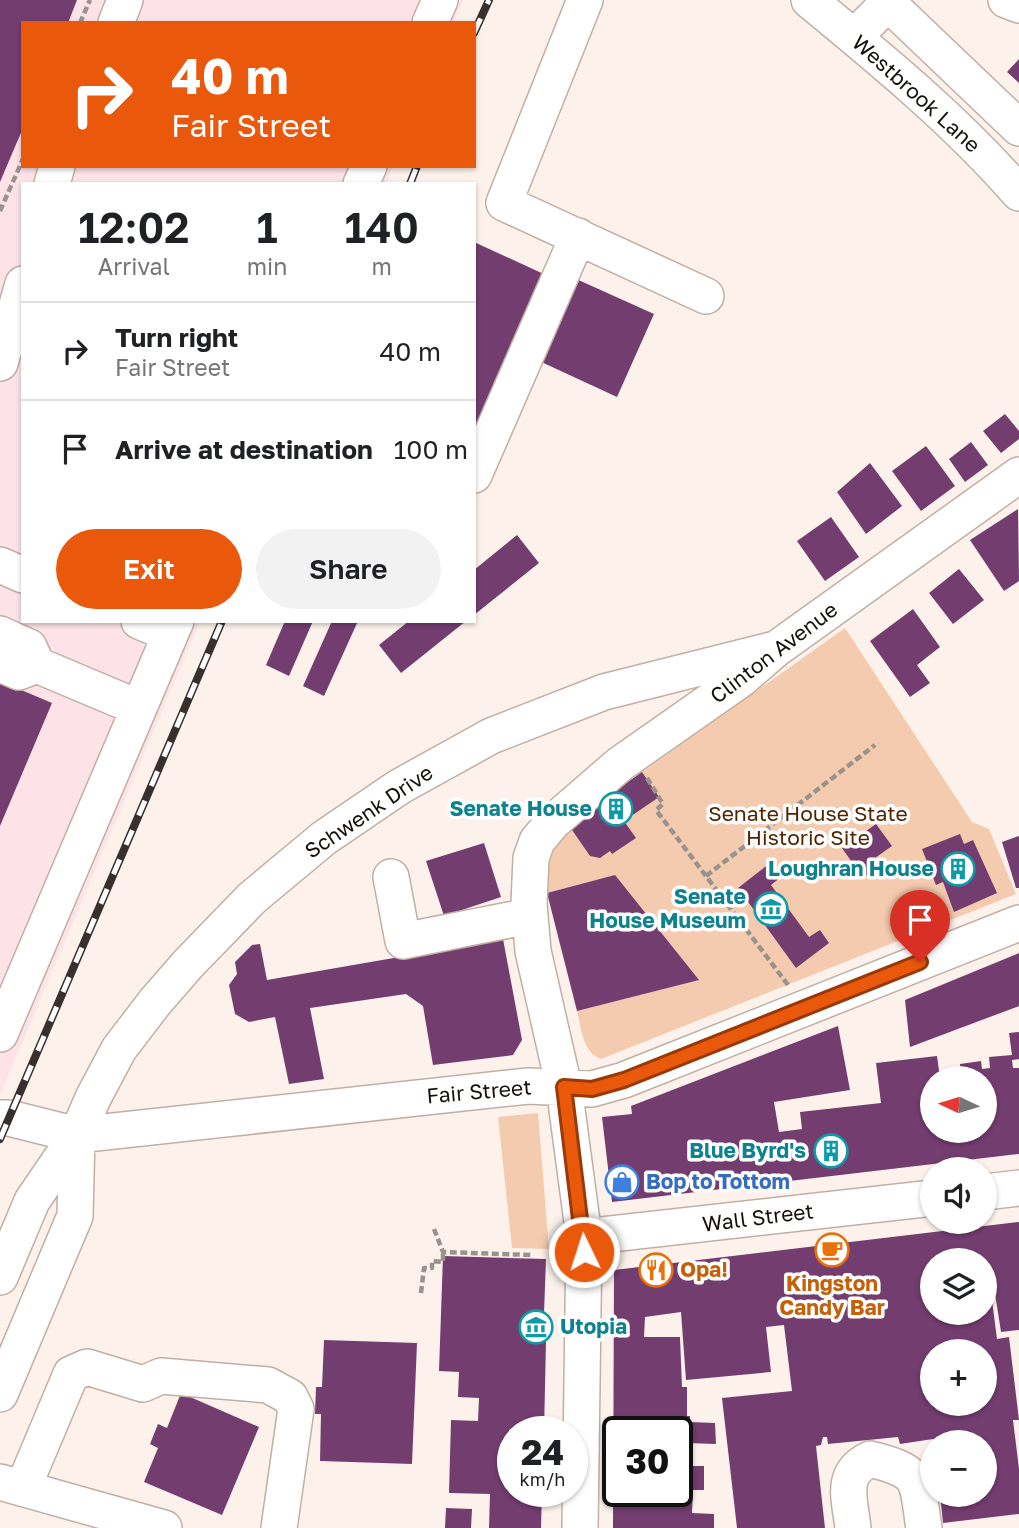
<!DOCTYPE html>
<html lang="en">
<head>
<meta charset="utf-8">
<style>
	:root { --surface:#fff; --page:#f2f2f2; --text:#202124; --muted:#757577; --line:#e0e0e0; --accent:#ea580c }
	body { margin:0; font-family:"Golos Text",sans-serif; background:var(--page); color:var(--text); height:100vh; display:flex; flex-direction:column; font-size:26px; white-space:nowrap }
	* { box-sizing:border-box; margin:0 }
	p { font-size:23px; color:var(--muted) }
	.icon { flex:none; width:38px; height:38px; fill:none; stroke:currentColor; stroke-width:2; stroke-linecap:round; stroke-linejoin:round }
	.map { position:relative; flex:1; overflow:hidden }
	.side { position:absolute; left:21px; top:182px; width:455px; height:441px; display:flex; flex-direction:column; background:var(--surface); border-radius:0px; box-shadow:0 2px 5px #0004 }
	.side>* { flex:none }
	.top-card { position:absolute; left:21px; top:21px; width:455px; height:147px; border-radius:0px; box-shadow:0 2px 5px #0004; background:#ea580c; color:#fff; overflow:hidden }
	.needle { width:46px; rotate:274deg }
	.buttons { position:absolute; left:920px; top:1066px; display:grid; gap:14px }
	.buttons a { display:grid; place-items:center; width:77px; height:77px; border-radius:50%; background:var(--surface); box-shadow:0 2px 5px #0004; font-size:35px }
	.speed { position:absolute; left:497px; top:1416px; display:flex; gap:14px; font-size:35px; font-weight:700; text-align:center }
	.speed>* { display:grid; place-content:center; width:91px; height:91px; border-radius:50%; background:var(--surface); box-shadow:0 2px 5px #0004; line-height:1 }
	.speed small { font-size:18px; font-weight:400 }
	.speed .limit { border:4px solid #111; border-radius:10px; background:#fff; color:#111 }
	.pin { position:absolute; display:grid; place-items:center; width:60px; height:60px; color:#fff; margin:-72px -30px; border-radius:50% 50% 50% 0; rotate:-45deg; box-shadow:0 0 7px #0007 }
	.pin .icon { rotate:45deg }
	.me { position:absolute; width:77px; margin:-38px; rotate:356deg; stroke-linejoin:round; filter:drop-shadow(0 0 5px #0008) }
	.turn { display:flex; align-items:center; gap:24px; height:147px; padding:0 35px; font-size:32px }
	.turn .icon { width:91px; height:91px; stroke-width:2.5 }
	.turn b { display:block; font-size:49px; line-height:60px }
	.eta { display:flex; justify-content:space-evenly; align-items:center; height:119px; text-align:center }
	.eta b { font-size:42px; font-weight:600; line-height:49px }
	.cta { display:flex; gap:14px; margin-top:auto; padding:14px 35px }
	.cta a { flex:1; height:80px; border-radius:42px; background:var(--accent); color:#fff; font-size:28px; font-weight:600; line-height:80px; text-align:center }
	.cta a+a { background:var(--page); color:var(--text) }
	ul { padding:0; list-style:none }
	li { display:flex; align-items:center; gap:21px; height:98px; padding:0 35px; border-top:2px solid var(--line) }
	li div { flex:1 }
	li b { display:block; font-size:26px }
	li em { font-style:normal }
	.map>svg:first-child { display:block }
	.commercial { fill:#fde2e7 }
	.green { fill:#f5cbaf }
	.building { fill:#733d70; fill-rule:evenodd }
	.lines { fill:none; stroke-linecap:round; stroke-linejoin:round }
	.minor-casing { stroke:#c0afa4; stroke-width:38 }
	.path { stroke:#9a928d; stroke-width:4.5; stroke-dasharray:7 3.5; stroke-linecap:butt }
	.minor { stroke:#fff; stroke-width:35 }
	.rail-casing { stroke:#37302d; stroke-width:8 }
	.rail { stroke:#fff; stroke-width:5; stroke-dasharray:16; stroke-linecap:butt }
	.route-casing { stroke:#983908; stroke-width:18 }
	.route { stroke:#ea580c; stroke-width:12 }
	.labels { text-anchor:middle; stroke-width:7; stroke-linejoin:round; paint-order:stroke }
	.street-label { font-size:21px; fill:#16100d; stroke:#fff }
	.culture-label { font-size:21px; font-weight:bold; fill:#0d838f; stroke:#fff; text-anchor:end }
	.park-label { font-size:21px; fill:#502500; stroke:#fff }
	.shop-label { font-size:21px; font-weight:bold; fill:#366cbe; stroke:#fff; text-anchor:start }
	.food-label { font-size:21px; font-weight:bold; fill:#c56008; stroke:#fff; text-anchor:start }
</style>
</head>
<body>
<div class="map">
<svg width="1019" height="1528" viewBox="0 0 1019 1528">
	<rect width="100%" height="100%" fill="#fcf2eb"/>
	<path class="commercial" d="M0 0H463L454 23H23V166H393L386 184H23V621H200L0 1095Z"/>
	<path class="green" d="M845 628 972 822 989 829 1016 894 601 1059C583 1053 581 1028 577 1011L698 980 615 876 547 893 549 858 553 844 642 772Z
		M538 1113 549 1249 512 1248 498 1117Z"/>
	<path class="building" d="M0 0H77L68 23H23V128L0 182Z
		M1019 59V83L1007 72Z
		M474 242 548 276 474 438Z
		M574 278 654 314 617 397 537 360Z
		M1005 414 1019 431V439L1001 453 983 431Z
		M971 442 988 465 965 482 949 459Z
		M926 446 955 486 921 511 892 471Z
		M870 463 902 506 866 534 837 492Z
		M1018 509 1019 581 1004 591 970 540Z
		M831 517 859 557 825 581 797 541Z
		M517 535 539 563 474 615V570Z
		M959 569 984 600 953 624 929 593Z
		M913 609 940 647 917 665 930 683 910 697 870 641Z
		M285 621H313L289 676 266 665Z
		M332 621H358L324 696 303 686Z
		M409 621H466L401 673 379 645Z
		M0 681 52 703 0 826Z
		M642 772 659 797 624 821 636 838 612 854 610 851 600 858 590 856 568 824Z
		M876 824 892 846 875 858 881 865 863 878 842 848Z
		M960 834 964 844 973 840 997 893 954 912 943 882 936 885 922 849Z
		M1019 836V888H1016L1002 842Z
		M484 843 501 897 444 916 426 861Z
		M770 863 781 877 771 885 809 937 820 930 829 943 796 968 738 888Z
		M615 875 699 980 577 1011 547 893Z
		M503 939 522 1040 513 1055 433 1065 423 1006 406 994 310 1008 324 1079 289 1084 275 1017 249 1022 235 1014 229 985 237 974 235 962 252 945 260 944 267 980Z
		M1019 953V1006L910 1047 905 1000Z
		M838 1026 850 1090 774 1102 779 1132 802 1129 800 1112 881 1103 876 1063 937 1056 940 1078H933V1130H985V1078H961L960 1064 981 1061 982 1069 990 1068 989 1057 1012 1055 1009 1033 1019 1032V1059L1012 1060 1013 1068H1019V1154L612 1202 602 1117 632 1114 631 1106Z
		M1019 1222V1330L1001 1332 991 1268 988 1269 997 1339 1009 1337 1019 1420H1013L1019 1469V1514L943 1523 940 1494H985V1442H933V1439L900 1444 898 1437 828 1444 827 1437H823L821 1445 816 1446 825 1528H737L722 1398 792 1391 784 1325 766 1327 771 1372 686 1380 681 1312 645 1317 644 1337H680L682 1387H687V1416H690V1422L715 1423 716 1444 687 1443 686 1466H704V1490H693L692 1513 714 1514V1528H613L614 1270ZM933 1260H985V1312H933ZM933 1351H985V1404H933ZM618 1432H677V1491H618Z
		M443 1256 546 1259 543 1341H546L544 1432H513V1491H542L541 1528H489L490 1494 449 1493 451 1420 478 1421 479 1398 458 1397 459 1372 439 1371Z
		M324 1340 417 1343 412 1464 320 1461 321 1414H315L316 1387H322Z
		M181 1393 259 1427 222 1515 144 1482 158 1448 150 1444 158 1424 167 1428Z
		M446 1508 472 1509 471 1528H445Z"/>
	<g class="lines">
		<defs>
			<path id="minor" d="M585 0 504 203 706 296
				M809 0C882 60 957 122 1019 193
				M1006 0 1019 5
				M116 23 125 0
				M430 23 440 0
				M854 37 888 3 1019 128
				M52 184 57 166
				M361 184 369 166
				M0 363 23 284
				M474 475 578 236
				M0 565 23 575
				M139 621 170 634
				M0 634 29 647 37 665 139 708
				M0 664 19 672 37 665
				M391 877 403 941 529 916
				M0 1034 176 621
				M0 1118H9L77 1135 528 1086 592 1089 624 1080 1019 923
				M985 1192 1019 1188
				M584 1237 933 1198
				M0 1277 32 1201 77 1135 93 1098 119 1049 155 1002 188 964 252 898 324 838 399 787 491 736 604 692 771 650
				M0 1394 75 1216 77 1135
				M0 1482 164 1528
				M23 1488 71 1374 87 1367 143 1384 161 1376 268 1385 290 1397 296 1409 279 1528
				M580 1528 584 1237 564 1087 533 951 529 904 531 858 537 841 553 822 620 764 740 680 776 649 1019 475
				M853 1528C850 1499 839 1474 870 1459 923 1472 916 1479 924 1528"/>
		</defs>
		<use href="#minor" class="minor-casing"/>
		<path class="path" d="M80 23 90 0
			M0 211 23 159
			M647 778 663 804 656 810 706 876
			M788 985 706 876 875 745
			M434 1229 443 1252 531 1255
			M421 1293 424 1268H432V1261L443 1262V1252"/>
		<use href="#minor" class="minor"/>
		<defs>
			<path id="rail" d="M474 33 489 0
				M410 184 417 166
				M0 1139 222 621"/>
		</defs>
		<use href="#rail" class="rail-casing"/>
		<use href="#rail" class="rail"/>
	</g>
	<g class="lines">
		<defs>
			<path id="route" d="M584 1252 564 1087 592 1089 624 1080 920 962"/>
		</defs>
		<use href="#route" class="route-casing"/>
		<use href="#route" class="route"/>
	</g>
	<defs>
		<symbol id="building-ring" viewBox="-11 -11 22 22"><circle r="9.5" fill="#fff" stroke="#0f9aa8" stroke-width="1.5"/><path d="M-4-6H4V6H1V3H-1V6H-4ZM-2.5-4.3h1.7v1.8h-1.7ZM.8-4.3h1.7v1.8H.8ZM-2.5-1h1.7V.8h-1.7ZM.8-1h1.7V.8H.8Z" fill="#0f9aa8"/></symbol>
		<symbol id="museum-ring" viewBox="-11 -11 22 22"><circle r="9.5" fill="#fff" stroke="#0f9aa8" stroke-width="1.5"/><path d="M0-6L6-3V-2H-6V-3ZM-5-1h2V3h-2ZM-1-1h2V3h-2ZM3-1h2V3H3ZM-6 4H6V6H-6Z" fill="#0f9aa8"/></symbol>
		<symbol id="shop-ring" viewBox="-11 -11 22 22"><circle r="9.5" fill="#fff" stroke="#3f7fe0" stroke-width="1.5"/><path d="M-5-2.5h2.3a2.7 3.5 0 0 1 5.4 0H5L5.5 6h-11ZM-1.5-2.5h3a1.5 2.3 0 0 0-3 0Z" fill="#3f7fe0"/></symbol>
		<symbol id="cafe-ring" viewBox="-11 -11 22 22"><circle r="9.5" fill="#fff" stroke="#e8710a" stroke-width="1.5"/><path d="M-5.5-4.5H6V0H3Q3 3.5 0 3.5H-2.5Q-5.5 3.5-5.5 0ZM3-3.2v2h1.7v-2ZM-6 4.5H4V6H-6Z" fill="#e8710a"/></symbol>
		<symbol id="restaurant-ring" viewBox="-11 -11 22 22"><circle r="9.5" fill="#fff" stroke="#e8710a" stroke-width="1.5"/><path d="M-5-6h1v4h1v-4h1v4h1v-4h1v5L-1.5 .5V6h-2V.5L-5-1ZM5-6V6H3V1.5H1.5Q1.5-4 5-6Z" fill="#e8710a"/></symbol>
	</defs>
	<g fill-rule="evenodd">
		<use href="#building-ring" x="597" y="790" width="38" height="38"/>
		<use href="#building-ring" x="939" y="850" width="38" height="38"/>
		<use href="#museum-ring" x="752" y="890" width="38" height="38"/>
		<use href="#building-ring" x="812" y="1132" width="38" height="38"/>
		<use href="#shop-ring" x="603" y="1163" width="38" height="38"/>
		<use href="#cafe-ring" x="813" y="1231" width="38" height="38"/>
		<use href="#restaurant-ring" x="637" y="1251" width="38" height="38"/>
		<use href="#museum-ring" x="517" y="1308" width="38" height="38"/>
	</g>
	<g class="labels">
		<g class="street-label">
			<text transform="translate(916 94) rotate(42)" y="7">Westbrook Lane</text>
			<text transform="translate(774 653) rotate(-37)" y="7">Clinton Avenue</text>
			<text transform="translate(369 812) rotate(-34)" y="7">Schwenk Drive</text>
			<text transform="translate(479 1092) rotate(-5)" y="7">Fair Street</text>
			<text transform="translate(758 1218) rotate(-7)" y="7">Wall Street</text>
		</g>
		<g class="culture-label">
			<text x="592" y="816">Senate House</text>
			<text x="934" y="876">Loughran House</text>
			<text x="746" y="904">Senate<tspan x="746" dy="24">House Museum</tspan></text>
			<text x="806" y="1158">Blue Byrd's</text>
			<text x="560" y="1334" text-anchor="start">Utopia</text>
		</g>
		<g class="park-label">
			<text x="808" y="821">Senate House State<tspan x="808" dy="24">Historic Site</tspan></text>
		</g>
		<g class="shop-label">
			<text x="646" y="1189">Bop to Tottom</text>
		</g>
		<g class="food-label">
			<text x="680" y="1277">Opa!</text>
			<text x="832" y="1291" text-anchor="middle">Kingston<tspan x="832" dy="24">Candy Bar</tspan></text>
		</g>
	</g>
</svg>
<div class="buttons">
<a><svg class="needle" viewBox="-14 -14 28 28"><path d="M0-13l5 13h-10z" fill="#e53935"/><path d="M0 13l5-13h-10z" fill="#757577"/></svg></a>
<a><svg class="icon" aria-label="sound" viewBox="0 0 24 24"><path d="M4 9h4l5-4v14l-5-4H4zM17 9q2 3 0 6"/></svg></a>
<a><svg class="icon" aria-label="layers" viewBox="0 0 24 24"><path d="M12 4l9 5-9 5-9-5zM3 14l9 5 9-5"/></svg></a>
<a>+</a>
<a>−</a>
</div>
<div class="speed"><div>24<small>km/h</small></div><div class="limit">30</div></div>
<div class="pin" style="left:920px;top:962px;background:#d93025"><svg class="icon" aria-label="arrive" viewBox="0 0 24 24"><path d="M6 21V4h12l-3 4 3 4H6"/></svg></div>
<svg class="me" style="left:584px;top:1252px" viewBox="-20 -20 40 40"><circle r="17" fill="#ea580c" stroke="#fff" stroke-width="3"/><path d="M0-11L8 9 0 5-8 9z" fill="#fff"/></svg>
<div class="top-card">
<div class="turn"><svg class="icon" aria-label="right" viewBox="0 0 24 24"><path d="M7 20v-9h11M14 6l5 5-5 5"/></svg><div><b>40 m</b>Fair Street</div></div>
</div>
<section class="side">
<div class="eta">
<div><b>12:02</b><p>Arrival</p></div>
<div><b>1</b><p>min</p></div>
<div><b>140</b><p>m</p></div>
</div>
<ul>
<li><svg class="icon" aria-label="right" viewBox="0 0 24 24"><path d="M7 20v-9h11M14 6l5 5-5 5"/></svg><div><b>Turn right</b><p>Fair Street</p></div><em>40 m</em></li>
<li><svg class="icon" aria-label="arrive" viewBox="0 0 24 24"><path d="M6 21V4h12l-3 4 3 4H6"/></svg><div><b>Arrive at destination</b></div><em>100 m</em></li>
</ul>
<div class="cta"><a>Exit</a><a>Share</a></div>
</section>
</div>
</body>
</html>
